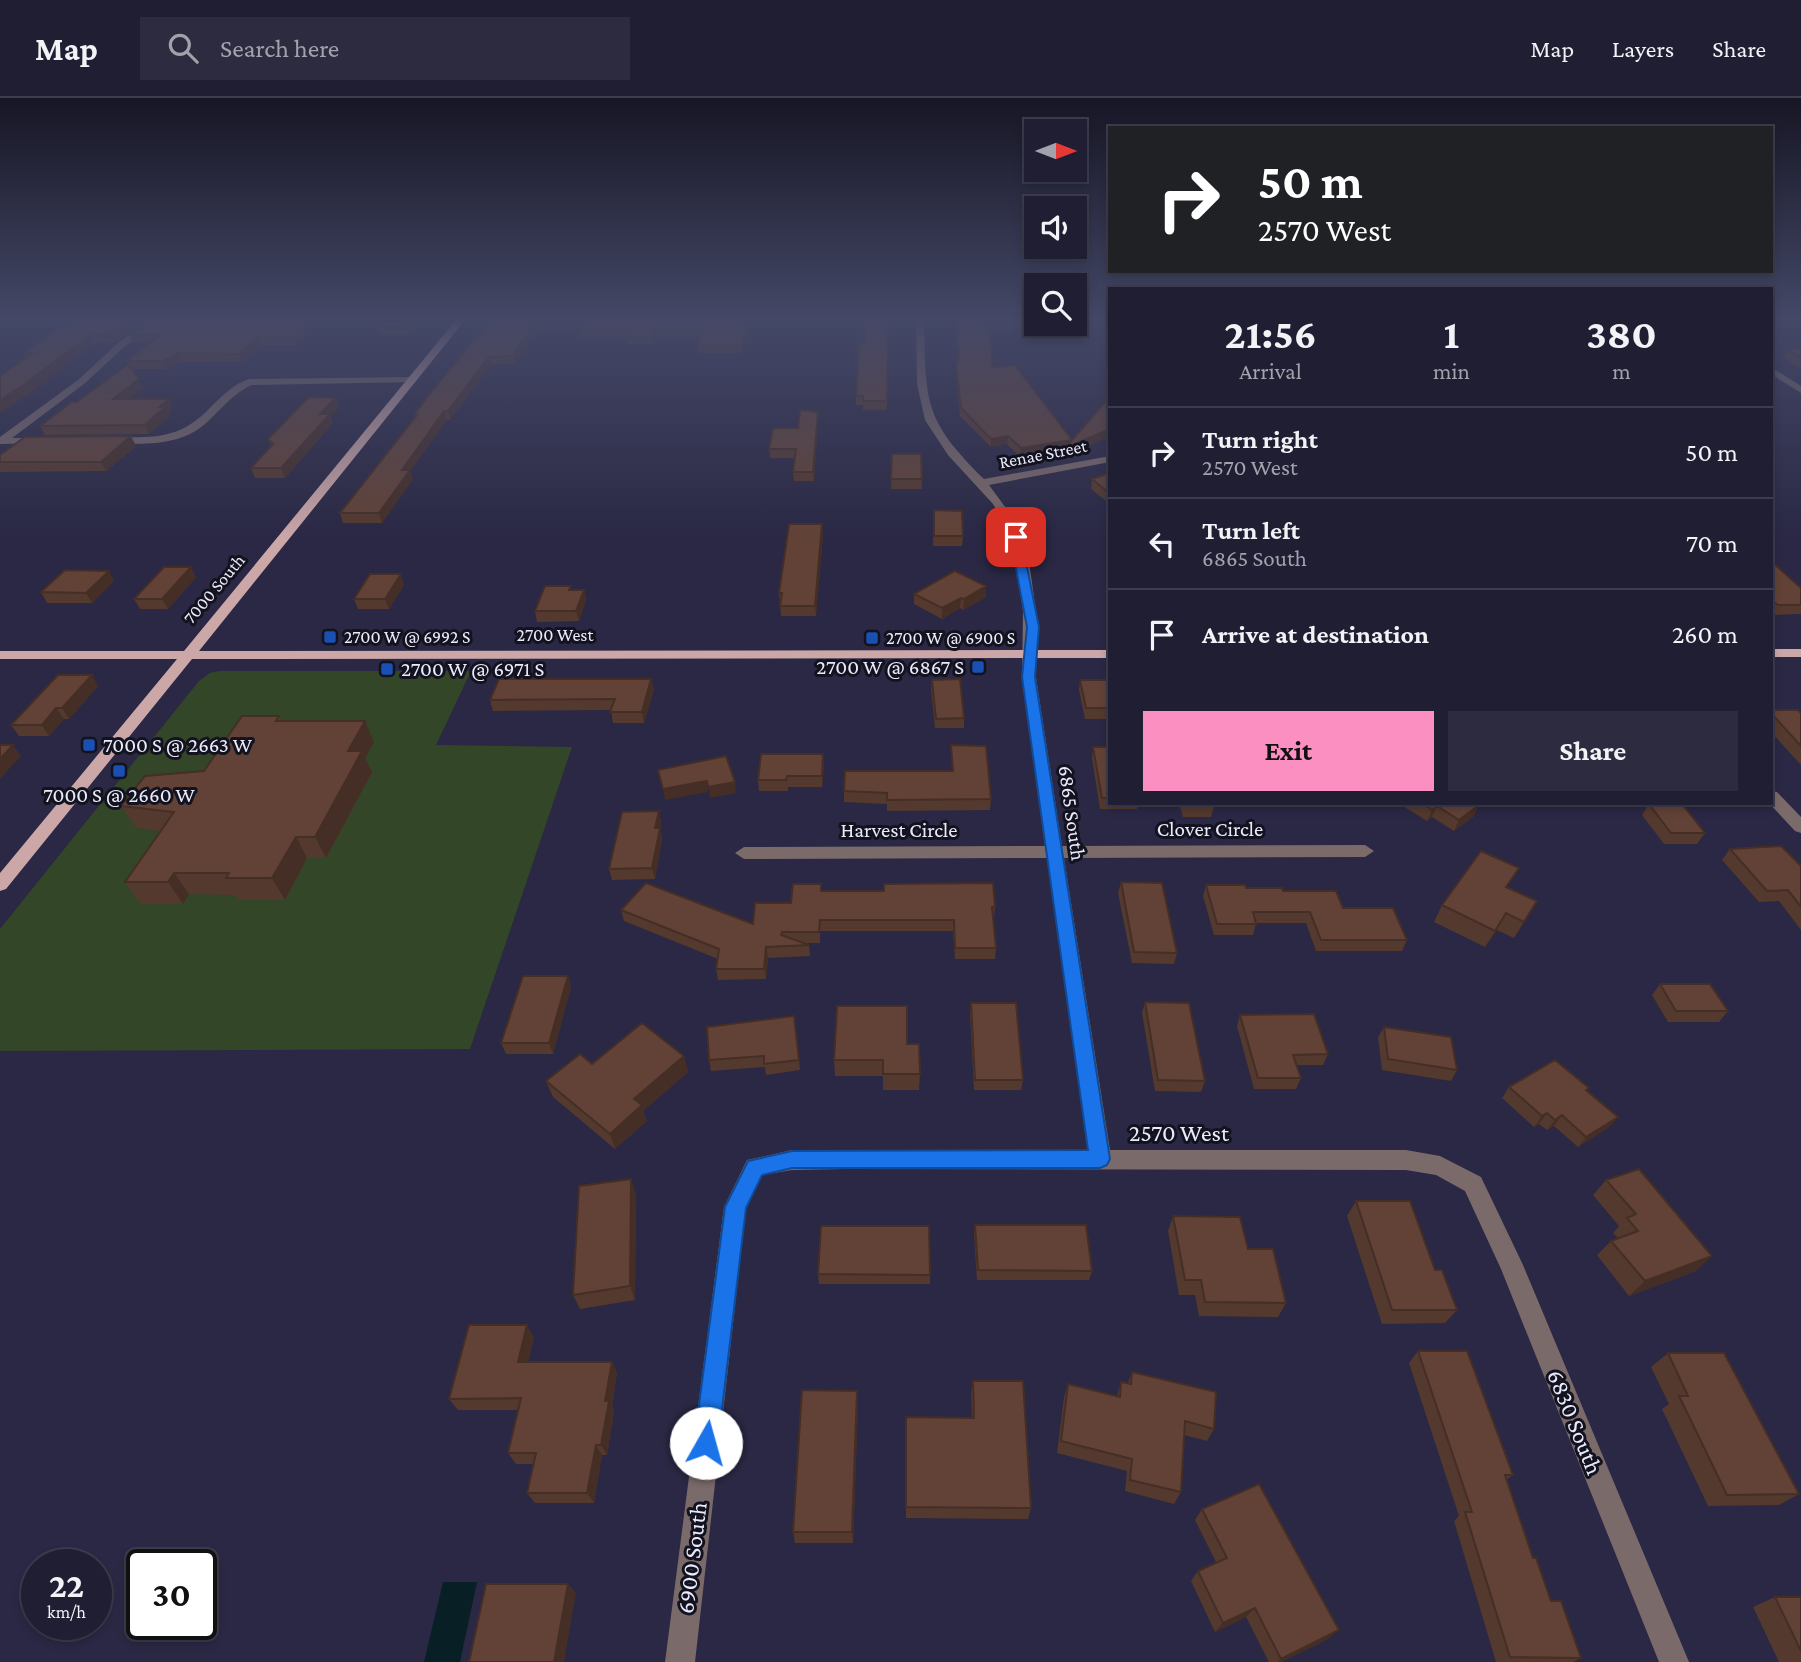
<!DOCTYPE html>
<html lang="en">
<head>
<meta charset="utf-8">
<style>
	:root { --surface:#201e33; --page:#2d2b3f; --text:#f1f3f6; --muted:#a2a2ac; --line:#3d3c4e; --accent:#fc8fc2 }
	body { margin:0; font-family:"Crimson Pro",serif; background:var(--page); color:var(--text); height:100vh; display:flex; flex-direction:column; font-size:26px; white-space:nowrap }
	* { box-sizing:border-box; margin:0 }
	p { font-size:23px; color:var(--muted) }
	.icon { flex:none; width:38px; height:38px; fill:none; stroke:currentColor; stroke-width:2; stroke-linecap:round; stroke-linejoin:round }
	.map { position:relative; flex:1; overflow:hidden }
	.drawer { position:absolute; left:1108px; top:189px; width:665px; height:518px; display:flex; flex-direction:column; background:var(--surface); border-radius:0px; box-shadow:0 4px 10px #0003,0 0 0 2px var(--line) }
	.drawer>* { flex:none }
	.guide { position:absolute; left:1108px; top:28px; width:665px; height:147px; border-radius:0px; box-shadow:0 4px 10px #0003,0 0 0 2px var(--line); background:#202124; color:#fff; overflow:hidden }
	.needle { width:46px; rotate:90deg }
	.fabs { position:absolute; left:1024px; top:21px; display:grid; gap:14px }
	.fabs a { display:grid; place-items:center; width:63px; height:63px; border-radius:0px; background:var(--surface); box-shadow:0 4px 10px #0003,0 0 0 2px var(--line); font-size:35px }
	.speed { position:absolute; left:21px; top:1451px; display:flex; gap:14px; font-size:35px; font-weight:700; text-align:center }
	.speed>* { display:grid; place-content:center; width:91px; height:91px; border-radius:50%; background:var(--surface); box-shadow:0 4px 10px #0003,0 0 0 2px var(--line); line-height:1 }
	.speed small { font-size:18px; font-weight:400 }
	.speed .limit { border:4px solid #111; border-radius:10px; background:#fff; color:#111 }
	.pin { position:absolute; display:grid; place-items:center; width:60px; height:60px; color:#fff; margin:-30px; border-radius:14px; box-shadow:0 4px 10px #0006 }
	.me { position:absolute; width:77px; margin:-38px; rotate:7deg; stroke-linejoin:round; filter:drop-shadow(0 0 5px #0008) }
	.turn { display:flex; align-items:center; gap:24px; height:147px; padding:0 35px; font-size:32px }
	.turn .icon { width:91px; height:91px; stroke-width:2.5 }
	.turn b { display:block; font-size:49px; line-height:60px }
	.eta { display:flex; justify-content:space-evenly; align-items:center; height:119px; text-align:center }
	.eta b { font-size:42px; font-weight:700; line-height:49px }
	.cta { display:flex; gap:14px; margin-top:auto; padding:14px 35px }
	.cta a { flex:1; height:80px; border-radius:0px; background:var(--accent); color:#111; font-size:28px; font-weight:700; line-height:80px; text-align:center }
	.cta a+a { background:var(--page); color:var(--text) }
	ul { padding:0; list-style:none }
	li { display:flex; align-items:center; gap:21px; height:91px; padding:0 35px; border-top:2px solid var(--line) }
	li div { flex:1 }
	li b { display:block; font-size:26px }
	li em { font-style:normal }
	header { display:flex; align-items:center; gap:42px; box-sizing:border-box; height:98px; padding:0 35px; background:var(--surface); border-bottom:2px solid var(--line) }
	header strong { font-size:33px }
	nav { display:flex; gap:38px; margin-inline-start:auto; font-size:24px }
	.search { width:490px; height:63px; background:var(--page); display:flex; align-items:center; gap:18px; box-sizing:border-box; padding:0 24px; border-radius:0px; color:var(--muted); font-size:26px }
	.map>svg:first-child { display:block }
	.green { fill:#334627 }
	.water { fill:#082025 }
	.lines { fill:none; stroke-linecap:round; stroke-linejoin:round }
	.minor { fill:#7b6a6a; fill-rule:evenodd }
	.major { fill:#cba7a8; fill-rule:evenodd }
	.wall { fill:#54392e }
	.shaded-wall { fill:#452e26 }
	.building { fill:#624236; stroke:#452e26; stroke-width:2 }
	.route { fill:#1a73e8; stroke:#114b97; stroke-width:2 }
	.transit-dot { fill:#1a4fb4; stroke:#13131f; stroke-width:2.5 }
	.labels { text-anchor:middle; stroke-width:6; stroke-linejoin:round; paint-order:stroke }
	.far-street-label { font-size:18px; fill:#eaeafd; stroke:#13131f }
	.far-poi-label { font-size:18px; fill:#eaeafd; stroke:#13131f; text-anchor:start }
	.poi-label { font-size:21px; fill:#eaeafd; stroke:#13131f; text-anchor:start }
	.street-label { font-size:21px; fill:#eaeafd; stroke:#13131f }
	.near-street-label { font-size:24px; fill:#eaeafd; stroke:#13131f }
</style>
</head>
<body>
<header>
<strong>Map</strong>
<div class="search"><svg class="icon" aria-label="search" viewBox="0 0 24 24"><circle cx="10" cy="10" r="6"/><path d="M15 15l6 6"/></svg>Search here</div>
<nav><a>Map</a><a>Layers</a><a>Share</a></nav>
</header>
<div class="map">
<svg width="1801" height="1564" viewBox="0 0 1801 1564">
	<rect width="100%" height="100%" fill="#2a2844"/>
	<path class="green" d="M219 573H471L436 647 572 649 470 951 0 953V831L199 583 210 575Z"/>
	<path class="water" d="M443 1484H477L460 1564H424Z"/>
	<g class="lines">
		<path class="minor" d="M150 222H160L124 249 84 286 12 340H43L47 341V345L0 346V339L78 282 118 245Z
			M916 222H924C926 304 923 321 984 381L1110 358V364L989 387 1014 421 1029 464 1036 513V579L1062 748 1365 747 1374 753 1365 759 1064 760 1110 1052H1406L1440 1058 1481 1079 1523 1167 1689 1564H1659L1501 1171 1465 1093 1436 1077 1406 1072 844 1071 792 1072 762 1077 746 1110 695 1564H665L724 1109 747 1062 792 1052H1088L1047 760 744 761 735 755 744 749 1045 748 1022 579 1023 513 1016 464 1002 421 993 406 948 357 925 322 917 286Z
			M1771 269 1801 288V295L1771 276Z
			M412 279 417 282 415 284 251 287C232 297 220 312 205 326 178 349 143 346 110 345L105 342 110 339C150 339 175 343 206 314 219 301 231 287 249 281Z
			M1771 693 1777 694 1801 719V735L1795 733 1769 705H1771Z"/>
		<path class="major" d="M456 222H465L199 553 1110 552V560L192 561 6 791 0 793V775L177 561H0V553H184Z
			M1771 551H1801V559H1771Z"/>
	</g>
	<path class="wall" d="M72 222H145L114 245H94L30 295 0 315V278L26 260 23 255Z
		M383 222H422L408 237H379L376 229Z
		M490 222H751L742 255H698L697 247 700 239H656L653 246H628L627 240H581L579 233H536L515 266 491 267 450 322H447L410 373 413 381 382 425H343L340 415 415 320 414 317Z
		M888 222 887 312H863V307H856V298L864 245Z
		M954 222H1036V226H1074V222L1089 225 1088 232H989L993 269 1072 342 1064 358 1065 351 1020 359 1007 346 991 349 960 318 956 276 958 260Z
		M318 227 296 247H262L242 264H181L166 271H132L143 290 129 301 173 310 168 315 170 318 149 336 45 337 40 328 77 304 128 266 126 263 149 245H133L130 237Z
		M1801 249V271L1783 259 1788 252Z
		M339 309 330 317 333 325 285 380H255L251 370 271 348 268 341Z
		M818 314V323L814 383H794L793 374 795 360H770L769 351Z
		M136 348 106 373 0 374V357Z
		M892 356H921L922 391H891Z
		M1110 375V406L1091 391 1092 381Z
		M934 412 963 438 962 448H933Z
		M822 426 823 436 816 518H781L779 495Z
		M1771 463 1801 490V516L1772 517 1771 516Z
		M196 479 168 511H140L134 501Z
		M114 483 92 505H47L41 494Z
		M404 487 389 511H358L354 501Z
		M986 488V499L963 512 960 510 942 521 914 506V496Z
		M572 492H584L586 502 579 523 537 524 535 513Z
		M651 581 654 592 644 625H613L611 612 493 613 490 602Z
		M932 582 964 620V630H935L931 591Z
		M1080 582H1110V621H1085L1079 592Z
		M98 588 69 621H64L49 638H19L11 627Z
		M1771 612 1801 615V667L1771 634Z
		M279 618 281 623 374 644 365 660 372 674 326 760H307L285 802H239L236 797 189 796 183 806H140L125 784 161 733 136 730 121 708 204 673Z
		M951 647 991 701 990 712 887 713V706L844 704V693L952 673Z
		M1093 649H1110V705H1138L1137 711H1100L1092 660Z
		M823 656 824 667 822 689H788V693H759L758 682Z
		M1179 705H1213L1214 708 1211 719H1183Z
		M1398 705H1476L1474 718 1454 733 1432 719 1427 723Z
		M1649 706 1705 735 1697 746H1664L1642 717Z
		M661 724 660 731 662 741 655 781 612 782 609 771Z
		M1730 751 1801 768V832L1779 803 1759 804 1722 762Z
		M1121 784 1177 855 1174 866 1132 865 1118 795Z
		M1206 787 1283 793 1343 810 1407 842 1402 853H1316L1306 825H1256L1253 837H1214L1203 798Z
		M1508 790 1537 803 1514 840 1497 832 1485 849 1434 824 1442 807Z
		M822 793 995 809 994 820H993L996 850 995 861H955L953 833H820V845H802L809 847 810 858 768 860 766 881 718 882 716 871 718 861 624 823 621 812 753 826 791 805Z
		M568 878 571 889 553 956H506L501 945Z
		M1660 886 1728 913 1719 924H1668L1652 897Z
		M1145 904 1205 983 1201 994 1155 993 1142 915Z
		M971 905 1023 982 1021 992H974L970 916Z
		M1240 917 1328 956 1323 967H1297L1301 980 1296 991H1254L1237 928Z
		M707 929 799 962 800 972 766 977 765 969 711 973 709 962Z
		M1384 929 1457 972 1451 983 1382 972 1378 939Z
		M907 946 920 976 919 992H883V978H835L834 962Z
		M684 958 688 974 643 1013 647 1023 615 1051 553 999 546 983 592 966Z
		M1509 989 1587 993 1618 1019 1609 1029 1578 1049 1554 1028 1547 1032 1539 1026 1534 1029 1502 1000Z
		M1606 1082 1696 1173 1629 1198 1597 1157 1611 1143 1618 1140 1613 1135 1619 1128 1593 1097Z
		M636 1096 635 1202 580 1211 573 1197Z
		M1356 1103 1435 1172 1457 1212 1445 1225 1382 1226 1347 1118Z
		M1173 1118 1248 1151 1286 1205 1278 1219 1199 1218 1195 1197H1179L1168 1133Z
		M975 1127 1092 1173 1089 1182H977L974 1137Z
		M818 1176 930 1177V1186H819Z
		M534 1239 528 1264H612L617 1275 612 1308 614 1314 607 1357H602L594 1405H535L527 1395 534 1366H516L508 1355 519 1312H458L449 1301Z
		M1418 1253 1513 1377 1506 1382 1533 1460 1551 1503 1581 1560 1573 1564H1496L1454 1423 1459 1418 1409 1265Z
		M1668 1255 1799 1396 1779 1407 1708 1408 1662 1311 1669 1306 1651 1269Z
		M1132 1274 1214 1331 1207 1343 1184 1337 1181 1394 1174 1406 1125 1393 1127 1373 1057 1355 1064 1299 1068 1286 1117 1298 1121 1284 1128 1285Z
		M973 1283 1031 1410 1028 1421 906 1420V1319L972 1320 971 1296Z
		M857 1293 858 1306 853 1445H795L793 1434Z
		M1202 1411 1328 1541 1281 1564H1269L1246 1519 1215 1534 1191 1483 1198 1473 1216 1464 1195 1422Z
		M1775 1499H1801V1564H1779L1753 1509Z"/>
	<path class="shaded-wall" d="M131 222H145L114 245 110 237Z
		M312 222H316L318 227 296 247 293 239Z
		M412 222H422L408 237 405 229Z
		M749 222H751L742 255 741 247Z
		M534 225 536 233 515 266 513 258Z
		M655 231 656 239 653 246 652 238Z
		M90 237 94 245 30 295 0 315V302Z
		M258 239 262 247 242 264 239 256Z
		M178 255 181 264 166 271 163 263Z
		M489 259 491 267 450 322 448 313Z
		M139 281 143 290 117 310 113 301Z
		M336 300 339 309 330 317 333 325 285 380 281 370 320 316Z
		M169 301 173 310 168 315 170 318 149 336 145 327 160 309Z
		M444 313 447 322 410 373 413 381 382 425 379 415 402 372Z
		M818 314V323L814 383 813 374Z
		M1110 331V339L1064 358 1065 351 1020 359 1021 350 1072 342Z
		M131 338 136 348 106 373 101 364Z
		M1008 338 1007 346 991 349V341Z
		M822 426 823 436 816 518 815 508Z
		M191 469 196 479 168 511 162 501Z
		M109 473 114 483 92 505 86 495Z
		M401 476 404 487 389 511 385 501Z
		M986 488V499L963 512 964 501Z
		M584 492 586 502 579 523 576 513Z
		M961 500 960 510 942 521V510Z
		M92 577 98 588 69 621 62 610Z
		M651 581 654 592 644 625 642 614Z
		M56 610 64 621 49 638 42 627Z
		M365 623 374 644 365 660 372 674 326 760 315 739 348 653Z
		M13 647 21 658 0 681V661Z
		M823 656 824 667 822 689V678Z
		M707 683 708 694 665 702 663 691Z
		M735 684 736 695 710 700 708 689Z
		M1479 707 1474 718 1454 733 1459 722Z
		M1437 708 1432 719 1427 723 1432 712Z
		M659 713 661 724 660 731 662 741 655 781 652 770 655 730Z
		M296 739 307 760 285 802 272 780Z
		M174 775 189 796 183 806 168 784Z
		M1506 815 1497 832 1485 849 1495 833Z
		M766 849 768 860 766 881 764 871Z
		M568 878 571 889 553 956 549 945Z
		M684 958 688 974 643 1013 647 1023 615 1051 610 1036 634 1001Z
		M1547 1015 1539 1026 1534 1029 1542 1018Z
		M1562 1017 1554 1028 1547 1032 1555 1022Z
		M1618 1019 1609 1029 1578 1049 1586 1039Z
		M631 1081 636 1096 635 1202 630 1188Z
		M1712 1158 1696 1173 1629 1198 1645 1183Z
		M527 1227 534 1239 525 1275 518 1264Z
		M612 1264 617 1275 612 1308 614 1314 607 1357 601 1347 605 1303Z
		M857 1293 858 1306 853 1445 852 1434Z
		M596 1347 602 1357 594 1405 587 1395Z
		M568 1486 576 1495 564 1564H554Z
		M1255 1510 1246 1519 1215 1534 1223 1525Z
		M1339 1532 1328 1541 1281 1564H1277L1281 1561Z"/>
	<path class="building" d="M72 222H131L110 237H90L25 286 0 302V278L32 255H23Z
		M149 222H312L293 239H258L239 256 178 255 163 263H126L160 237H130Z
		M383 222H412L405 229H376Z
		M490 222H749L741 247H697L703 231H655L652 238H627L630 232H579L583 225H534L513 258 489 259 448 313H444L402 372H410L379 415H340L417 317H414L431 294Z
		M865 222H888L887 303H863V298H856L859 246 864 245Z
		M955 222H1036V225H988L993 269 1015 267 1072 342 1021 350 1008 338 991 341 961 310 956 268 959 256Z
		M1074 222H1088L1089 225H1074Z
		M1801 249V260L1788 252Z
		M128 266 139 281 113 301H169L160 309H165L145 327 40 328 72 304H77Z
		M309 299 336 300 320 316H330L281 370H251L273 346 268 341Z
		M1110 299V331L1065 350Z
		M800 312 818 314 813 374H793L796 351H769L773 330H798Z
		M131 338 101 364H0V357L25 339Z
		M892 356H921L922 381H891Z
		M1110 375V396L1092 381Z
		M934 412 962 413 963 438H934Z
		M789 426H822L815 508H780L782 495H779Z
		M1771 463 1801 490V507H1778L1775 505H1771Z
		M164 469H191L162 501H134Z
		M65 472 109 473 86 495 41 494Z
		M955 473 986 488 964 501 961 500 942 510 914 496Z
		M370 476H401L385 501H354Z
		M545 488H571L569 492H584L576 513H535Z
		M58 577H92L62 610H56L42 627H11Z
		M499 581H651L642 614H610L615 601 490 602Z
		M960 581 964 620 936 621 932 582Z
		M1080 582H1110V610H1086Z
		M1771 612H1798L1801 615V648L1771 615Z
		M242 618H279L276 623H365L348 653H362L315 739H296L272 780H226L229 775H174L168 784H125L174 714 121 708 145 678 204 673Z
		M0 647H13L0 661Z
		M951 647 986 648 991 701 887 702V695L844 693 845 673H953Z
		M1093 649H1110V700H1102Z
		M761 656H823L822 678H787L786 682H758Z
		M726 658 735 684 708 689 707 683 663 691 658 672Z
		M1184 705H1213L1214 708H1185Z
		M1422 705H1476L1479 707 1459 722 1437 708 1432 712Z
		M1649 706H1682L1705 735H1671Z
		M659 713 655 730H660L652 770 609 771 622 714Z
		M1781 748 1801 768V809L1788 792 1767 793 1730 751Z
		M1481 753 1519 770 1506 789 1537 803 1524 824 1506 815 1495 833 1442 807Z
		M1121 784 1162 785 1177 855 1134 854Z
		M646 785 753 826 755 805H791L793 786H821V793H884V786L993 785 995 809H992L996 850H955L954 822H820L819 834H782L781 837 809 847 766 849 764 871H716L719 851 621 812Z
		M1206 787H1245L1246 790H1282L1283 793H1336L1343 810H1393L1407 842H1321L1310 814H1253L1256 826H1217Z
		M523 878H568L549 945H501Z
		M1660 886H1710L1728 913H1676Z
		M1145 904 1189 905 1205 983 1158 982Z
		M971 905H1016L1023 982H975Z
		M837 908H907V946H919L920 976H883V962H834Z
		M1314 916 1328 956 1293 957 1301 980H1258L1240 917Z
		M794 918 799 962 764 966V958L709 962 707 929Z
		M642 925 684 958 634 1001 642 1007 610 1036 546 983 580 956 592 966Z
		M1384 929 1451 939 1457 972 1388 961Z
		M1555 962 1589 990 1586 992 1618 1019 1586 1039 1562 1017 1555 1022 1547 1015 1542 1018 1509 989Z
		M1639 1071 1712 1158 1645 1183 1611 1143 1638 1133 1627 1120 1636 1116 1606 1082Z
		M631 1081 630 1188 573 1197 579 1088Z
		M1356 1103H1410L1435 1172H1442L1457 1212H1392Z
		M1173 1118 1240 1119 1248 1151H1273L1286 1205 1205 1204 1201 1182H1185Z
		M975 1127H1086L1092 1173 978 1172Z
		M821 1128H929L930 1177 818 1176Z
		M469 1227H527L518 1264H612L605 1303H609L601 1347H596L587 1395H527L536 1355H508L521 1300 449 1301Z
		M1418 1253H1467L1513 1377H1505L1533 1460H1536L1551 1503H1561L1581 1560 1510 1559 1465 1414H1472Z
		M1668 1255H1724L1799 1396 1727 1397 1679 1298H1688Z
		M1132 1274 1216 1294 1214 1331 1185 1323 1181 1394 1130 1382 1132 1361 1061 1343 1068 1286 1120 1299 1121 1284 1131 1286Z
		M973 1283H1023L1031 1410 906 1409V1319L974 1320Z
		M802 1292 857 1293 852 1434H793Z
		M1259 1386 1339 1532 1281 1561 1255 1510 1223 1525 1198 1473 1227 1460 1202 1411Z
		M486 1486H568L554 1564H469Z
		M1775 1499H1801V1553Z"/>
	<linearGradient id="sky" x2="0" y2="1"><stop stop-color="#171625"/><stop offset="0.5" stop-color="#444867"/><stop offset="1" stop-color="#444867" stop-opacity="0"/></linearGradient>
	<rect width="1801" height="441" fill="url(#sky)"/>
	<path class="route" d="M1016 435 1021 439 1039 529 1035 579 1110 1061 1107 1067 1100 1070H792L762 1077 746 1110 718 1345 714 1353 706 1357 697 1353 694 1345 725 1109 748 1063 792 1053 1088 1052 1022 579 1027 529 1010 439Z"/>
	<g class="transit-dot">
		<rect x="323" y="532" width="14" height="14" rx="3.5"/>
		<rect x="865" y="533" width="14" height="14" rx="3.5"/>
		<rect x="971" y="562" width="14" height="14" rx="3.5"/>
		<rect x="380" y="564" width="14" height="14" rx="3.5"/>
		<rect x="82" y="640" width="14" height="14" rx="3.5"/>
		<rect x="112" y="666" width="14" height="14" rx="3.5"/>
	</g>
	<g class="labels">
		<g class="far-street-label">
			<text transform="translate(1043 356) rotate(-11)" y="6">Renae Street</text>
			<text transform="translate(214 491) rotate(-50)" y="6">7000 South</text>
			<text x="555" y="543">2700 West</text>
		</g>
		<g class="far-poi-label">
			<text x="344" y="545">2700 W @ 6992 S</text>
			<text x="886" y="546">2700 W @ 6900 S</text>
		</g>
		<g class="poi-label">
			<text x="964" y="576" text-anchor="end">2700 W @ 6867 S</text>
			<text x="401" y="578">2700 W @ 6971 S</text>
			<text x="103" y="654">7000 S @ 2663 W</text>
			<text x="119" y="704" text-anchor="middle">7000 S @ 2660 W</text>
		</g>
		<g class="street-label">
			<text transform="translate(1072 715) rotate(82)" y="7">6865 South</text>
			<text x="1210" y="738">Clover Circle</text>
			<text x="899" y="739">Harvest Circle</text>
		</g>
		<g class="near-street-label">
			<text x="1179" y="1043">2570 West</text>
			<text transform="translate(1575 1324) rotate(68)" y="8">6830 South</text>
			<text transform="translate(692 1460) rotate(-83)" y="8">6900 South</text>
		</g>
	</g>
</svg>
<div class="fabs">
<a><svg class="needle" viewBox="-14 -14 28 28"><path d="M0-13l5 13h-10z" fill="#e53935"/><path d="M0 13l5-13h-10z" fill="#a2a2ac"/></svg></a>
<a><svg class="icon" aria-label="sound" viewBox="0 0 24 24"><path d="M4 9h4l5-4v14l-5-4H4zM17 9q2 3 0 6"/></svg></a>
<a><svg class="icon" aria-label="search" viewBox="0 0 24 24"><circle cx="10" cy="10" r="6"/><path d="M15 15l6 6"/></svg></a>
</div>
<div class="speed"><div>22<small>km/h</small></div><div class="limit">30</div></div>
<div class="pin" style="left:1016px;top:439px;background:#d93025"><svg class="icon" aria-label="arrive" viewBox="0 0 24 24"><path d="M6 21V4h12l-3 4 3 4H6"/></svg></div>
<svg class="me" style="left:706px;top:1345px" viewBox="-20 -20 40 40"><circle r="19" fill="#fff"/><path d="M0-13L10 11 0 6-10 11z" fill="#1a73e8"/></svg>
<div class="guide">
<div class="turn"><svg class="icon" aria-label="right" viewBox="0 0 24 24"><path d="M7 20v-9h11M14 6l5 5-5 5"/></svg><div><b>50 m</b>2570 West</div></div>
</div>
<section class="drawer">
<div class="eta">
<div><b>21:56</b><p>Arrival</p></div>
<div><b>1</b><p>min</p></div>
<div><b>380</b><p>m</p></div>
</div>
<ul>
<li><svg class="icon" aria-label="right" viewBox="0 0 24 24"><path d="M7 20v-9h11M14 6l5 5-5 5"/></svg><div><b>Turn right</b><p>2570 West</p></div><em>50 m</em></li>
<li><svg class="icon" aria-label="left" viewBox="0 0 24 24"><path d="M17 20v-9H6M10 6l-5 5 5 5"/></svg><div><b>Turn left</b><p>6865 South</p></div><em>70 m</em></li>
<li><svg class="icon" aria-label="arrive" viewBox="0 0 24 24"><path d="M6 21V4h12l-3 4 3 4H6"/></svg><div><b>Arrive at destination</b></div><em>260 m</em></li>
</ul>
<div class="cta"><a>Exit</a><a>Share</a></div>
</section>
</div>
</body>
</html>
